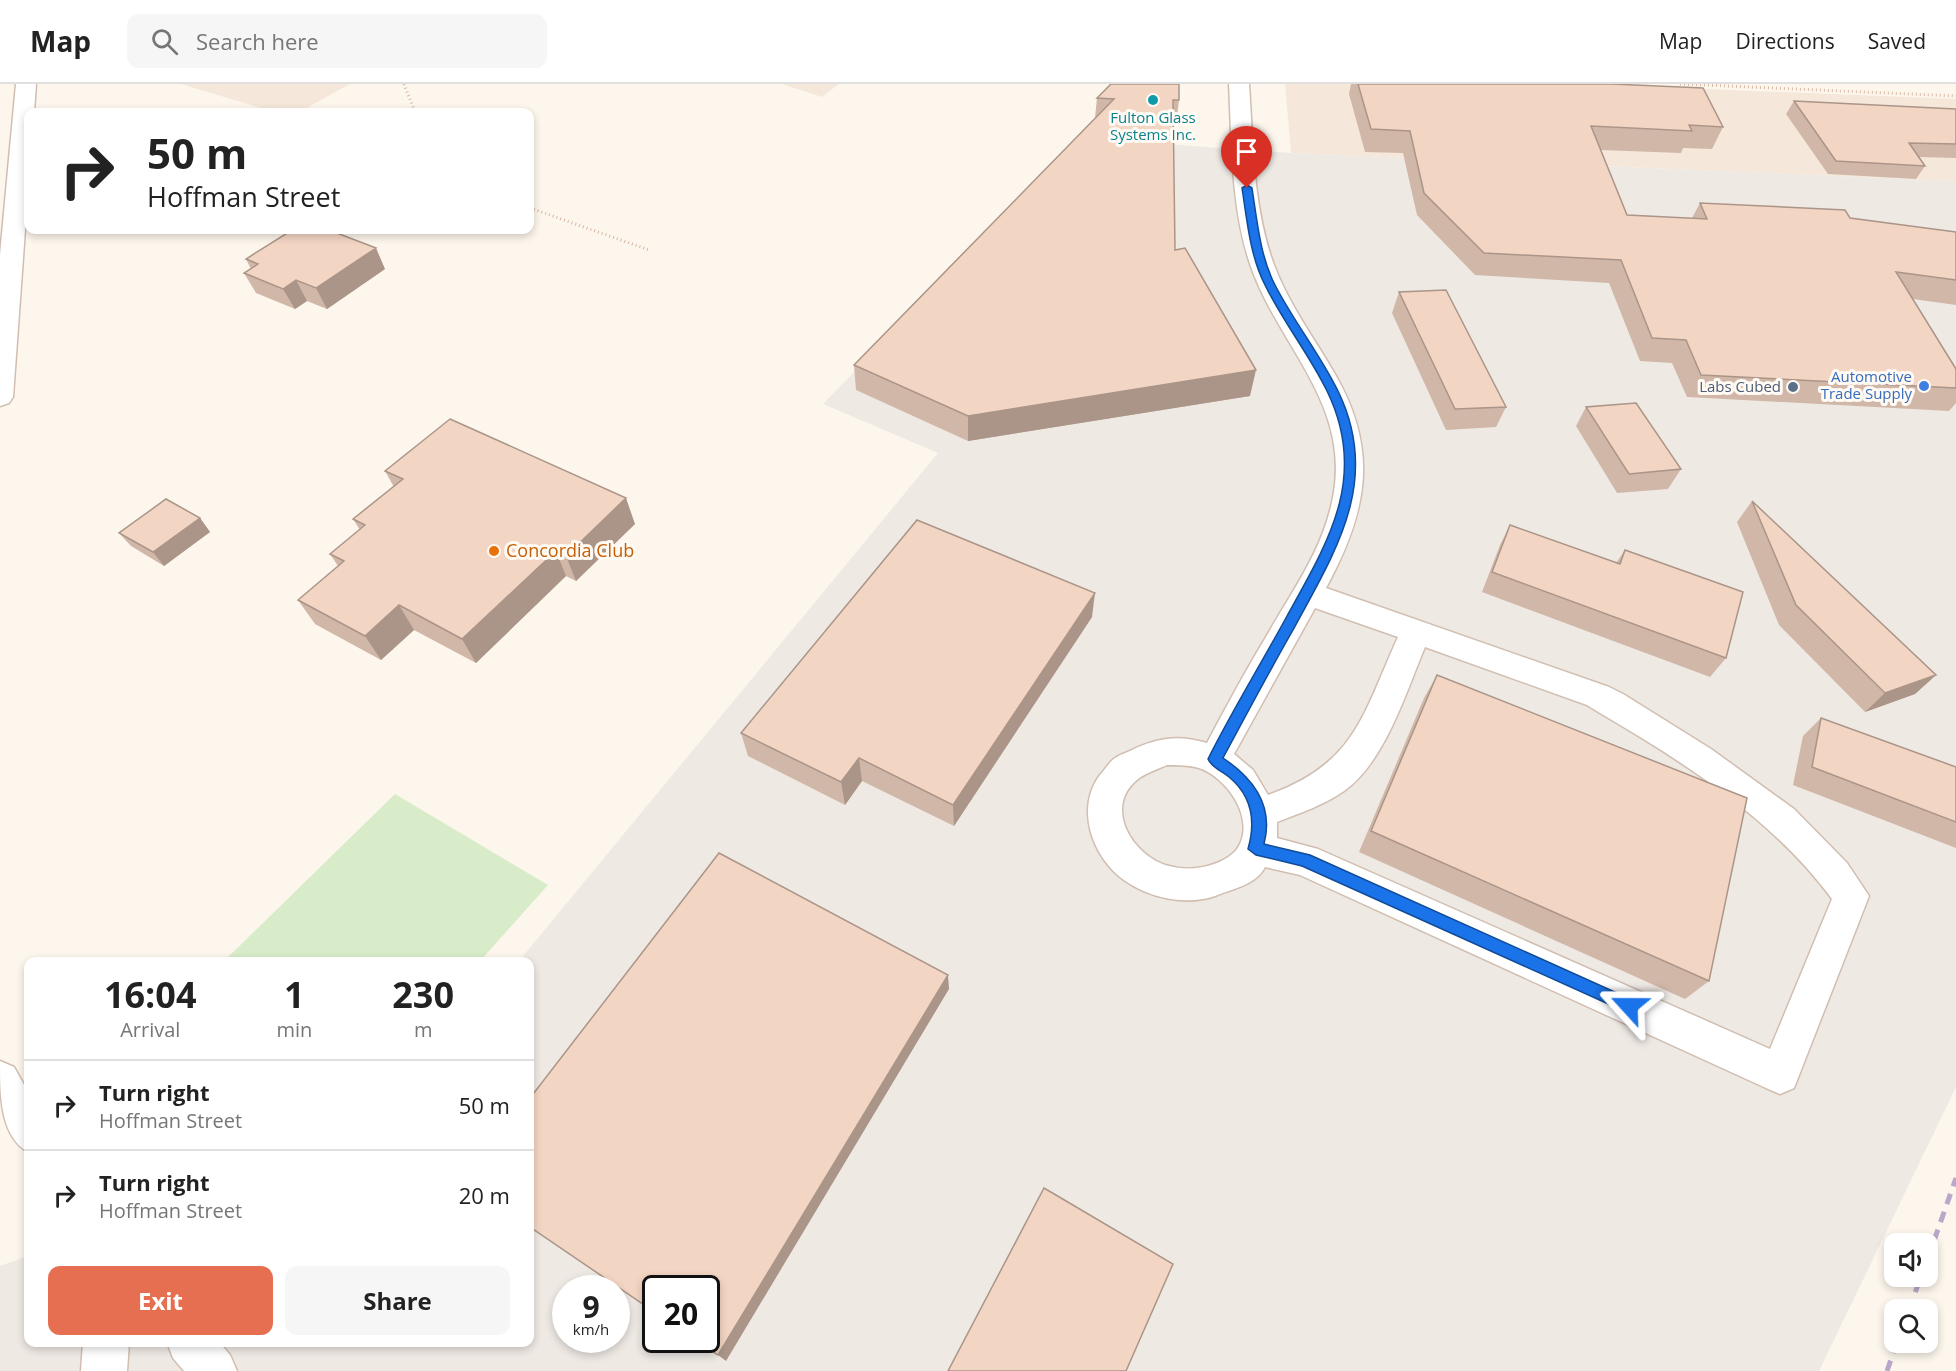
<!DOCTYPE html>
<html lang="en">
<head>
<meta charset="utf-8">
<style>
	:root { --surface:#fff; --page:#f6f6f6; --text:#222; --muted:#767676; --line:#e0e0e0; --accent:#e76f51 }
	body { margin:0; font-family:"Open Sans",sans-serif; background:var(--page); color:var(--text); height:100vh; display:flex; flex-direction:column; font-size:22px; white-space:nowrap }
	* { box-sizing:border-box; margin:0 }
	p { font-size:20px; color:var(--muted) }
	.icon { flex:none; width:33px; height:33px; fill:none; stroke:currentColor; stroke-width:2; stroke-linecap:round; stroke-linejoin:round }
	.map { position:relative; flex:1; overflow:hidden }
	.details { position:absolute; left:24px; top:873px; width:510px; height:390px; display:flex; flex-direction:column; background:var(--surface); border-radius:12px; box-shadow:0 3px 9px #0003 }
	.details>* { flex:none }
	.guide { position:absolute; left:24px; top:24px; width:510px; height:126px; border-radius:12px; box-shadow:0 3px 9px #0003; background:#fff; color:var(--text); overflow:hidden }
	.buttons { position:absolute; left:1884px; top:1149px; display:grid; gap:12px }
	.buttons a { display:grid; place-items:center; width:54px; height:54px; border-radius:12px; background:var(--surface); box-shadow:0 3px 9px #0003; font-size:30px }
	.speed { position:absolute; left:552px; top:1191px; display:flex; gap:12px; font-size:30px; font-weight:700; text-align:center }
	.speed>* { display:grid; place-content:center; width:78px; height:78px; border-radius:50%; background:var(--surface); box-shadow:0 3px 9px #0003; line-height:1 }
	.speed small { font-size:15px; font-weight:400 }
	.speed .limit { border:3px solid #111; border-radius:9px; background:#fff; color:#111 }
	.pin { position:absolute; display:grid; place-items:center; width:51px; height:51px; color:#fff; margin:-62px -26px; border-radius:50% 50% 50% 0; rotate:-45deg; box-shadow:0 0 6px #0007 }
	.pin .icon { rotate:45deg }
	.me { position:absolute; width:66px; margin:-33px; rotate:294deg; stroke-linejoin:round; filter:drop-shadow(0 0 4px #0008) }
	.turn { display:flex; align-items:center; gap:21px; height:126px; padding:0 24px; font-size:27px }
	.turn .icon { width:78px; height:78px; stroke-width:2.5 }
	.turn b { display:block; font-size:42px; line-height:51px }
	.eta { display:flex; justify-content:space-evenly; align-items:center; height:102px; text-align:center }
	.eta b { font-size:36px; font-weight:700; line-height:42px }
	.cta { display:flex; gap:12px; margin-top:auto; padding:12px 24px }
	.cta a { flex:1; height:69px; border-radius:12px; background:var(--accent); color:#fff; font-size:24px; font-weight:700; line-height:69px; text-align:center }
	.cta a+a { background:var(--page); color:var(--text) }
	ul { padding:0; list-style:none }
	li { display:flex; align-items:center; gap:18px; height:90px; padding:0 24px; border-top:2px solid var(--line) }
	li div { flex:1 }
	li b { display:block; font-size:22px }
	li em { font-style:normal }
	header { display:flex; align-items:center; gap:36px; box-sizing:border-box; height:84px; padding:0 30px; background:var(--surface); border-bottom:2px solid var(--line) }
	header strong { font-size:28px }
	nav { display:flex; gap:33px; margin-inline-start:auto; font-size:21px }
	.search { width:420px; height:54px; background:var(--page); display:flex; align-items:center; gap:15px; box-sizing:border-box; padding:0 21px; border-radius:12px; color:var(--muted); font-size:22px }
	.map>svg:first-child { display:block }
	.residential { fill:#f5e8da }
	.industrial { fill:#efe9e4; fill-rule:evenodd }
	.green { fill:#d8ecc9 }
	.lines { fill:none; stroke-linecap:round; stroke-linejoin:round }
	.minor-casing { stroke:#d1beb0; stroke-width:3 }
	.path { stroke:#d9b8a5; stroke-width:3; stroke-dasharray:1 3; stroke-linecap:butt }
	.minor { fill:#fff; fill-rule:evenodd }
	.rail { stroke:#b9a8c9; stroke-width:5; stroke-dasharray:11 8; stroke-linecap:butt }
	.wall { fill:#d1b7a8 }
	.shaded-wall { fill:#aa9588 }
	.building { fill:#f3d5c3; stroke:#aa9588; stroke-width:1.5 }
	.route { fill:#1a73e8; stroke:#114b97; stroke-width:1.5 }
	.culture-dot { fill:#0f9aa8; stroke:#fffaf3; stroke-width:2 }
	.shop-dot { fill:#3f7fe0; stroke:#fffaf3; stroke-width:2 }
	.service-dot { fill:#5c6f8a; stroke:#fffaf3; stroke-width:2 }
	.food-dot { fill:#e8710a; stroke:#fffaf3; stroke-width:2 }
	.labels { text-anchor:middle; stroke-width:6; stroke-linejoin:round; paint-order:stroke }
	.far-culture-label { font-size:15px; fill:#0d838f; stroke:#fffaf3 }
	.far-shop-label { font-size:15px; fill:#366cbe; stroke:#fffaf3; text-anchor:end }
	.far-service-label { font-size:15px; fill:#4e5e75; stroke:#fffaf3; text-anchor:end }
	.food-label { font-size:18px; fill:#c56008; stroke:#fffaf3; text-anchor:start }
</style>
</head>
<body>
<header>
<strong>Map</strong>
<div class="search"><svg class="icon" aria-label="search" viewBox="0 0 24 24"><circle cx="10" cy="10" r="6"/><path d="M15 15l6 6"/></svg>Search here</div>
<nav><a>Map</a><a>Directions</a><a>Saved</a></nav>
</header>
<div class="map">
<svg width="1956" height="1287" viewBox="0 0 1956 1287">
	<rect width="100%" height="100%" fill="#fdf6ec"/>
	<path class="residential" d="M181 0H350L299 28H274Z
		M782 0H839L822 13Z
		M1285 0H1582L1956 15V97L1291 69Z"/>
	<path class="industrial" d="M1082 54 1291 69 1956 97V1003L1819 1287H0V1182L28 1172V1258H530V878L519 877 938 369 823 320ZM566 1204H616V1256H566ZM656 1204H706V1256H656Z"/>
	<path class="green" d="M395 710 548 801 480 877H224Z"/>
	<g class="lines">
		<defs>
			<path id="minor" d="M16 0H36L34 28H28V104L13 313 9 319 0 322V171Z
				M1229 0H1249C1253 60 1253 124 1274 181 1289 221 1315 255 1336 292 1380 369 1366 430 1326 504L1609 603 1623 610 1711 665 1794 725 1847 779 1869 812 1794 1004 1780 1010 1766 1004 1300 791 1265 783C1256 801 1232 805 1215 812 1186 822 1149 814 1124 796 1092 773 1075 724 1100 691 1105 686 1109 678 1115 674 1121 670 1129 668 1136 664 1161 653 1180 651 1207 659 1227 621 1247 584 1269 548 1293 506 1322 466 1332 418 1354 321 1278 263 1250 180 1231 123 1232 60 1229 0ZM1315 524 1398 553C1363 630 1356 680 1268 711L1253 686 1234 670ZM1425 563 1587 621 1600 629C1684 678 1773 735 1832 815L1770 965 1318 765 1277 754V738C1300 729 1324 721 1344 707 1385 678 1406 608 1425 563ZM1167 681C1177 681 1189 681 1199 684 1226 693 1255 733 1239 762 1234 771 1223 777 1214 780 1200 785 1183 786 1169 782 1133 773 1102 723 1138 695 1146 689 1158 685 1167 681Z
				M0 977 14 983 28 1008V1068C0 1052 0 1011 0 977Z
				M83 1258H129L127 1287H81Z
				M167 1258H219L230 1271 237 1287H184L173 1274Z"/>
		</defs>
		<use href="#minor" class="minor-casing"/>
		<path class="path" d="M404 0 415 28
			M1680 0 1956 12
			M530 124 649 166"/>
		<use href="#minor" class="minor"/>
		<path class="rail" d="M1928 1174 1956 1094
			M1909 1226 1921 1192
			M1887 1287 1897 1258"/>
	</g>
	<path class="wall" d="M1351 0H1612L1723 43 1712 65 1683 64 1681 69 1601 66 1627 131 1692 134 1700 119 1850 134 1956 148V221L1913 215 1956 285V319L1949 327 1687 313 1672 279 1640 277 1609 199 1475 191 1417 131 1403 69 1365 68 1349 10Z
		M1097 14 1179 16 1176 41H1173L1175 166 1250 312 968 357 856 306 854 281 1095 34Z
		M1794 17 1956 25V74L1919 73 1925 82 1916 95 1828 90 1786 30Z
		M246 175 385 185 327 225 307 217 295 225 256 209 244 189 251 185Z
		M1399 208 1506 323 1496 343 1446 346 1392 229Z
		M1586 323 1681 385 1668 405 1617 409 1576 342Z
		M385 387 635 440 576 497 566 492 476 579 414 546 381 576 315 540 298 516 338 482 330 470 360 446 353 435 394 403Z
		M1752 417 1936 591 1915 610 1865 628 1779 541 1737 438Z
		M200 434 210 448 164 482 131 462 119 449Z
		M1510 441 1616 479 1625 466 1726 574 1710 593 1482 508 1500 461Z
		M1092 533 954 742 862 697 845 721 748 672 741 649Z
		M1437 591 1709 897 1685 915 1359 768 1424 614Z
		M1821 634 1956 683V764L1793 701 1803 652Z"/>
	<path class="shaded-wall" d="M376 164 385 185 327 225 316 204Z
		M296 196 307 217 295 225 283 205Z
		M1256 286 1250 312 968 357V332Z
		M626 414 635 440 576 497 566 472Z
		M200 434 210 448 164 482 153 468Z
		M556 467 566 492 476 579 462 555Z
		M1095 509 1092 533 954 742 953 721Z
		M399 521 414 546 381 576 365 552Z
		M1936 591 1915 610 1865 628 1885 609Z
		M859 674 862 697 845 721 841 698Z
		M948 891 949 905 726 1277 718 1271Z"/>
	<path class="building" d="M1111 0H1179V16H1173L1175 166 1185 164 1256 286 968 332 854 281 1114 15 1097 14Z
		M1358 0H1612L1703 4 1723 43 1689 41 1692 47 1591 42 1627 131 1707 135 1700 119 1845 126 1850 134 1956 148V196L1896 188 1956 285V304L1701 291 1686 256 1652 254 1621 176 1484 169 1424 109 1410 47 1371 45Z
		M1794 17 1956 25V60L1909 59 1925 82 1836 77Z
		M292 146H329L376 164 316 204 296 196 283 205 244 189 258 180 246 175Z
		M1446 206 1506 323 1455 325 1399 208Z
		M1636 319 1681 385 1629 390 1586 323Z
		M450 335 626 414 566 472 556 467 462 555 399 521 365 552 298 516 344 477 330 470 365 441 353 435 403 395 385 387Z
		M166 415 200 434 153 468 119 449Z
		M1752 417 1936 591 1885 609 1796 521Z
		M917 436 1095 509 953 721 859 674 841 698 741 649Z
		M1510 441 1620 480 1625 466 1743 508 1726 574 1492 488Z
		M1437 591 1747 714 1709 897 1371 747Z
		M1821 634 1956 683V738L1812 683Z
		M719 769 948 891 718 1271 694 1256H706V1204H656V1229L530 1143V1014Z
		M1044 1104 1173 1180 1126 1287H948Z"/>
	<path class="route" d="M1247 101 1252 104C1257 136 1260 172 1275 201 1294 238 1320 270 1338 307 1382 397 1335 468 1293 546 1269 588 1246 631 1223 674 1253 694 1274 722 1264 760L1310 771 1635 917 1637 922 1635 927 1629 930 1624 927 1302 782 1256 771 1248 765C1256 737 1252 712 1229 693 1222 687 1212 684 1208 675 1232 627 1261 580 1287 532 1328 458 1369 393 1327 307 1309 270 1283 238 1265 201 1250 172 1247 136 1242 104Z"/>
	<circle class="culture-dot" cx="1153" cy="16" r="6"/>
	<circle class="shop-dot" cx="1924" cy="302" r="6"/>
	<circle class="service-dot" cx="1793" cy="303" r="6"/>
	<circle class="food-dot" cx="494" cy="467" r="6"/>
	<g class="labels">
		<g class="far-culture-label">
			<text x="1153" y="39">Fulton Glass<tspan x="1153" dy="17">Systems Inc.</tspan></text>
		</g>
		<g class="far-shop-label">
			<text x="1912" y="298">Automotive<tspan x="1912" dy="17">Trade Supply</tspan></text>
		</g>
		<g class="far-service-label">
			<text x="1781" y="308">Labs Cubed</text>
		</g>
		<g class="food-label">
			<text x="506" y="473">Concordia Club</text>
		</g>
	</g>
</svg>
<div class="buttons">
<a><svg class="icon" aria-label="sound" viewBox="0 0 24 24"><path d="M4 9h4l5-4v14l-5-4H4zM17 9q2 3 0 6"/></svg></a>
<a><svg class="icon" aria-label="search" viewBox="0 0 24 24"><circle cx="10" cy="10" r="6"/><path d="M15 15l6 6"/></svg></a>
</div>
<div class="speed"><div>9<small>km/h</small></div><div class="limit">20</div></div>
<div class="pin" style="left:1247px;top:104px;background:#d93025"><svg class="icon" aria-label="arrive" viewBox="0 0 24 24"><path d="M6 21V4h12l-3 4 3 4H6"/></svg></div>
<svg class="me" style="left:1629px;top:922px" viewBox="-20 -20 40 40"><path d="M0-17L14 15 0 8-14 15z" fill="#1a73e8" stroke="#fff" stroke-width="4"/></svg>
<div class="guide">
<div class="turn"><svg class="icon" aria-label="right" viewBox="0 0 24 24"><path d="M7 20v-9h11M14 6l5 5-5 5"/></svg><div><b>50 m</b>Hoffman Street</div></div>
</div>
<section class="details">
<div class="eta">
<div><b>16:04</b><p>Arrival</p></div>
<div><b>1</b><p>min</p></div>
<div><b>230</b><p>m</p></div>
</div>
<ul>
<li><svg class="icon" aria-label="right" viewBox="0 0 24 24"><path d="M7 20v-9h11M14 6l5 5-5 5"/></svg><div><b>Turn right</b><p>Hoffman Street</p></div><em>50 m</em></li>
<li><svg class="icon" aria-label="right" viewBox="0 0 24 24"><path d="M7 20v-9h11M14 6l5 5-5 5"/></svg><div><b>Turn right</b><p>Hoffman Street</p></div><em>20 m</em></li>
</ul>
<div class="cta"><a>Exit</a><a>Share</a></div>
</section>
</div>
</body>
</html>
